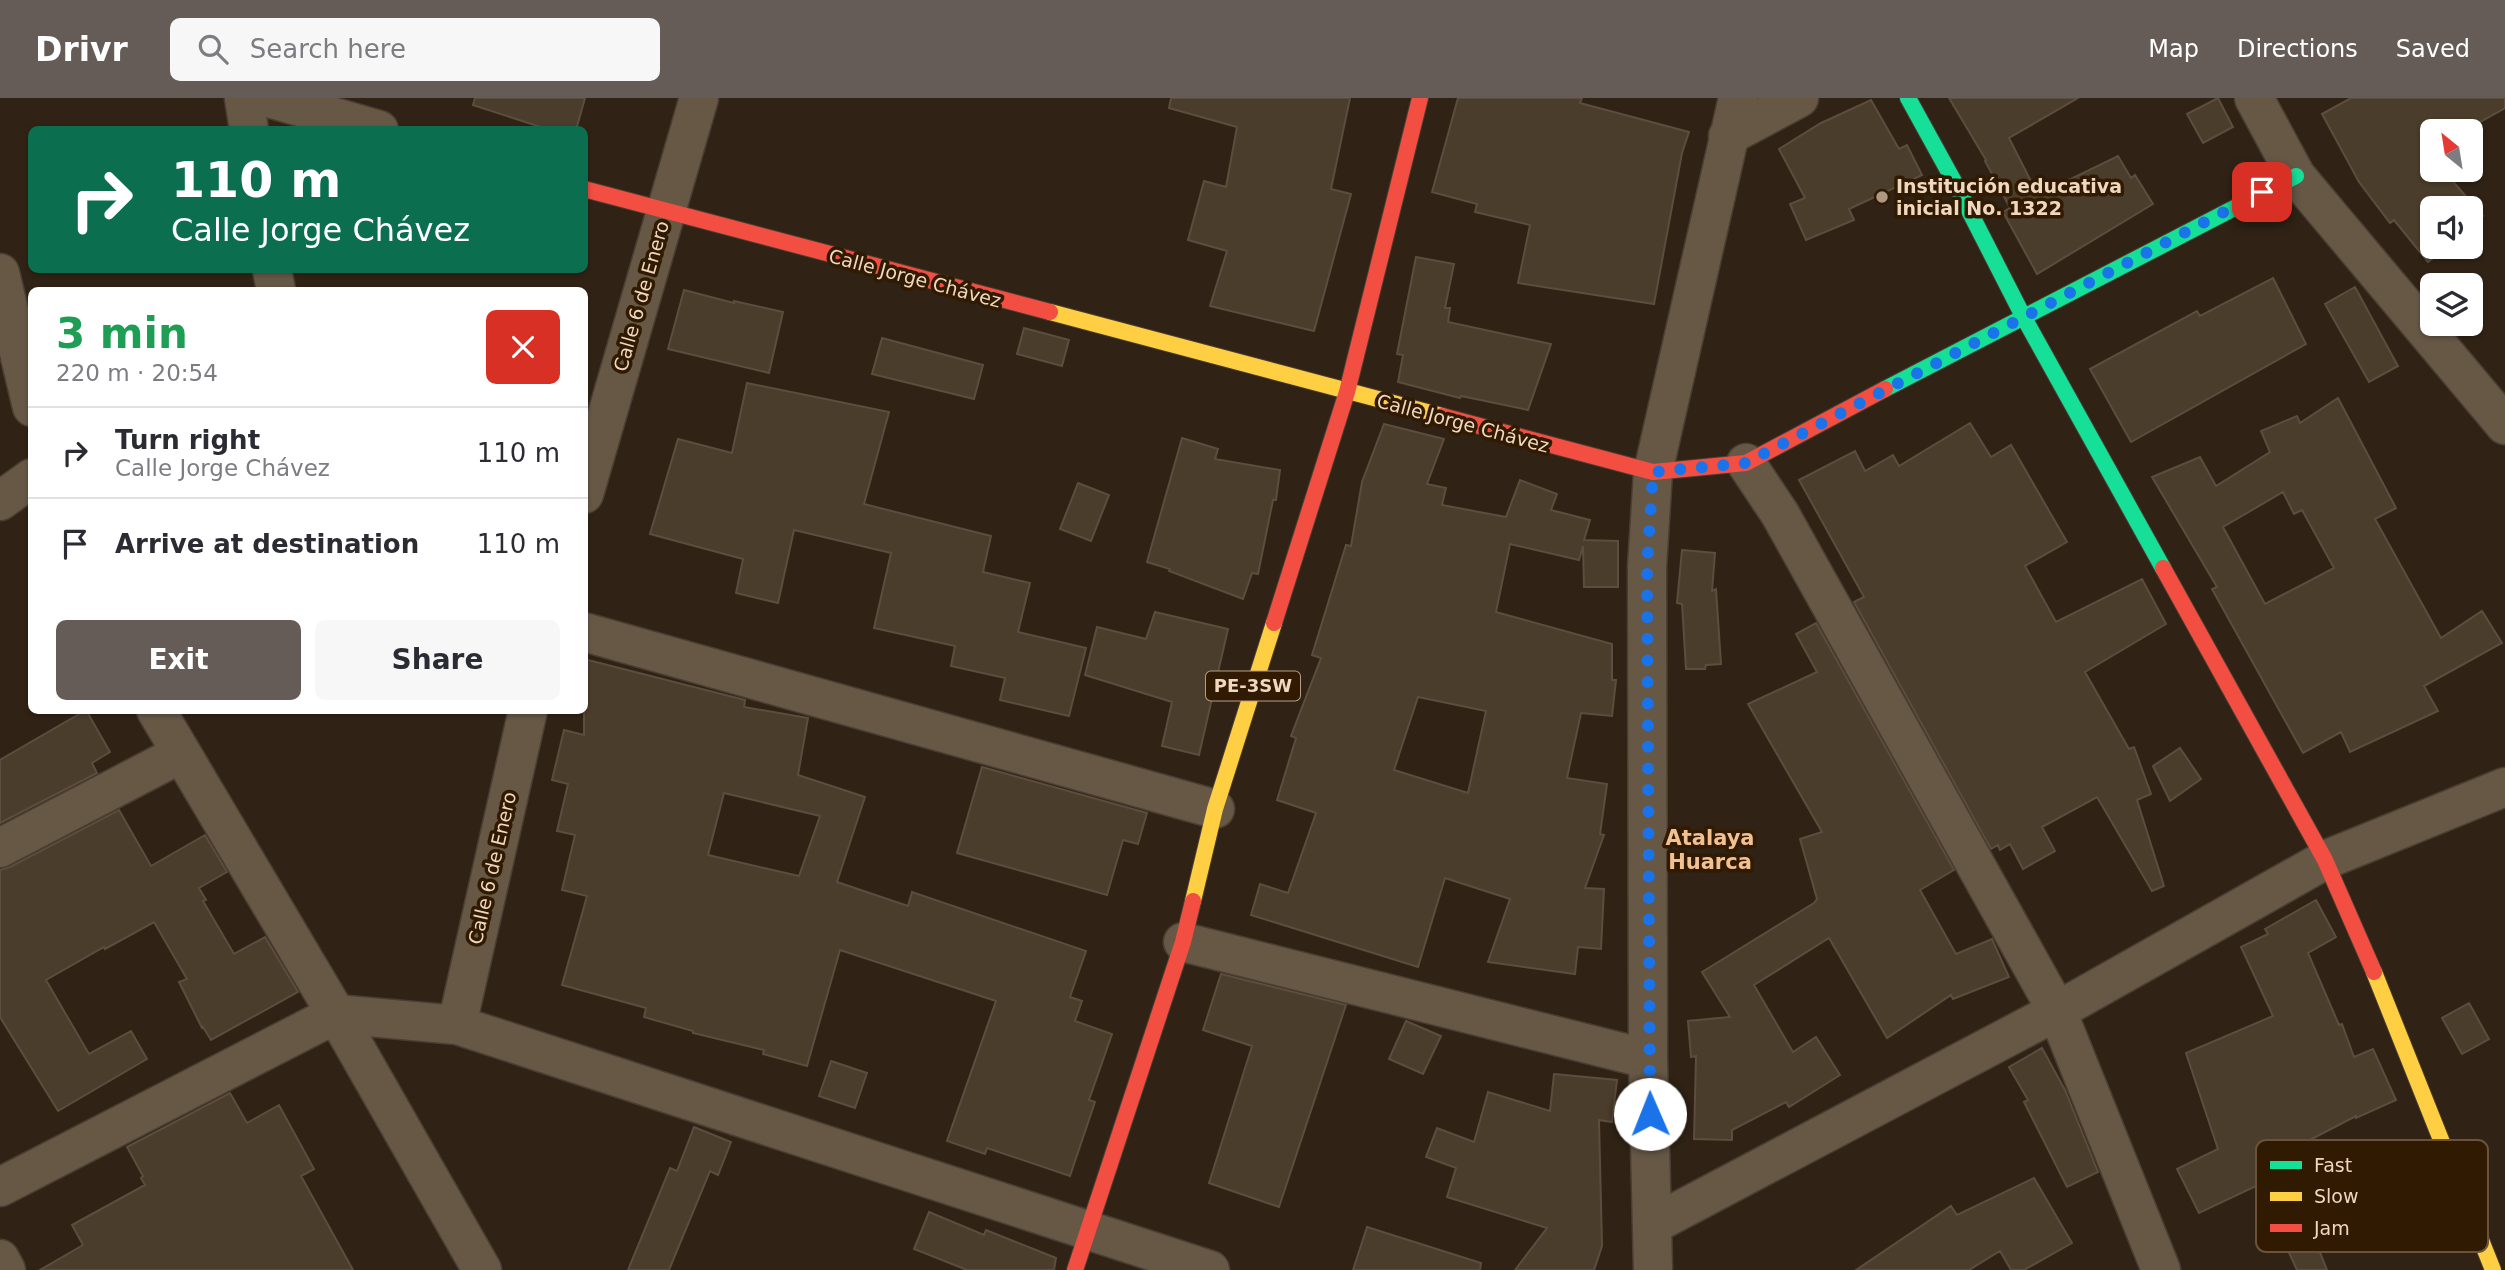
<!DOCTYPE html>
<html lang="en">
<head>
<meta charset="utf-8">
<style>
	:root { --surface:#fff; --page:#f7f7f7; --text:#2b2b33; --muted:#7c7c81; --line:#e1e1e2; --accent:#665c57 }
	body { margin:0; font-family:"DejaVu Sans",sans-serif; background:var(--page); color:var(--text); height:100vh; display:flex; flex-direction:column; font-size:26px; white-space:nowrap }
	* { box-sizing:border-box; margin:0 }
	p { font-size:23px; color:var(--muted) }
	.icon { flex:none; width:38px; height:38px; fill:none; stroke:currentColor; stroke-width:2; stroke-linecap:round; stroke-linejoin:round }
	.map { position:relative; flex:1; overflow:hidden }
	.panel { position:absolute; left:28px; top:189px; width:560px; height:427px; display:flex; flex-direction:column; background:var(--surface); border-radius:10px; box-shadow:0 2px 5px #0004 }
	.panel>* { flex:none }
	.banner { position:absolute; left:28px; top:28px; width:560px; height:147px; border-radius:10px; box-shadow:0 2px 5px #0004; background:#0b6e4f; color:#fff; overflow:hidden }
	.needle { width:46px; rotate:330deg }
	.tools { position:absolute; left:2420px; top:21px; display:grid; gap:14px }
	.tools a { display:grid; place-items:center; width:63px; height:63px; border-radius:10px; background:var(--surface); box-shadow:0 2px 5px #0004; font-size:35px }
	.pin { position:absolute; display:grid; place-items:center; width:60px; height:60px; color:#fff; margin:-30px; border-radius:14px; box-shadow:0 4px 10px #0006 }
	.me { position:absolute; width:77px; margin:-38px; rotate:359deg; stroke-linejoin:round; filter:drop-shadow(0 0 5px #0008) }
	.turn { display:flex; align-items:center; gap:24px; height:147px; padding:0 28px; font-size:32px }
	.turn .icon { width:91px; height:91px; stroke-width:2.5 }
	.turn b { display:block; font-size:49px; line-height:60px }
	.round { display:grid; place-items:center; flex:none; width:74px; height:74px; border-radius:10px; background:var(--page) }
	.summary { display:flex; align-items:center; justify-content:space-between; height:119px; padding:0 28px }
	h1 { font-size:42px; font-weight:700; line-height:52px; color:#1e9e55 }
	.button { display:flex; gap:14px; margin-top:auto; padding:14px 28px }
	.button a { flex:1; height:80px; border-radius:10px; background:var(--accent); color:#fff; font-size:28px; font-weight:700; line-height:80px; text-align:center }
	.button a+a { background:var(--page); color:var(--text) }
	ul { padding:0; list-style:none }
	li { display:flex; align-items:center; gap:21px; height:91px; padding:0 28px; border-top:2px solid var(--line) }
	li div { flex:1 }
	li b { display:block; font-size:26px }
	li em { font-style:normal }
	header { display:flex; align-items:center; gap:42px; box-sizing:border-box; height:98px; padding:0 35px; background:var(--accent); color:#fff }
	header strong { font-size:33px }
	nav { display:flex; gap:38px; margin-inline-start:auto; font-size:24px }
	.search { width:490px; height:63px; background:var(--page); display:flex; align-items:center; gap:18px; box-sizing:border-box; padding:0 24px; border-radius:10px; color:var(--muted); font-size:26px }
	.map>svg:first-child { display:block }
	.building { fill:#4b3d2b; stroke:#5c4d3e; stroke-width:2; fill-rule:evenodd }
	.lines { fill:none; stroke-linecap:round; stroke-linejoin:round }
	.street-casing { stroke:#4a3e33; stroke-width:41 }
	.fast-casing { stroke:#4a3e33; stroke-width:18 }
	.slow-casing { stroke:#4a3e33; stroke-width:18 }
	.jam-casing { stroke:#4a3e33; stroke-width:18 }
	.street { stroke:#675846; stroke-width:38 }
	.fast { stroke:#16e098; stroke-width:16 }
	.slow { stroke:#ffcf43; stroke-width:16 }
	.jam { stroke:#f24e42; stroke-width:16 }
	.route { stroke:#1a73e8; stroke-width:12; stroke-dasharray:0 21.6 }
	.poi-dot { fill:#ad9884; stroke:#301a01; stroke-width:2.5 }
	.labels { text-anchor:middle; stroke-width:7; stroke-linejoin:round; paint-order:stroke }
	.shield { fill:#301a01; stroke:#b69e86; stroke-width:2 }
	.shield-label { font-size:18px; font-weight:bold; fill:#f0d7bf }
	.poi-label { font-size:19px; font-weight:bold; fill:#f0d7bf; stroke:#301a01; text-anchor:start }
	.street-label { font-size:19px; fill:#f0d7bf; stroke:#301a01 }
	.neighbourhood-label { font-size:21px; font-weight:bold; fill:#f3c18f; stroke:#301a01 }
	.key { fill:#301a01; stroke:#6a533a; stroke-width:2 }
	.key-label { font-size:19px; fill:#f0d7bf }
</style>
</head>
<body>
<header>
<strong>Drivr</strong>
<div class="search"><svg class="icon" aria-label="search" viewBox="0 0 24 24"><circle cx="10" cy="10" r="6"/><path d="M15 15l6 6"/></svg>Search here</div>
<nav><a>Map</a><a>Directions</a><a>Saved</a></nav>
</header>
<div class="map">
<svg width="2505" height="1172" viewBox="0 0 2505 1172">
	<rect width="100%" height="100%" fill="#302315"/>
	<path class="building" d="M475 0H585L576 32H550L473 7Z
		M1171 0H1350L1331 91 1351 96 1314 233 1210 208 1227 153 1188 142 1204 83 1226 89 1237 29 1169 10Z
		M1458 0H1582L1580 5 1689 34 1682 55 1654 206 1518 185 1530 127 1475 114 1477 106 1432 94Z
		M1949 0H2078L2009 40 2038 97 2118 58 2131 80 2135 77 2153 106 2037 176 2003 114 2010 110 1985 63 1986 62Z
		M2218 0 2233 29 2203 45 2187 16Z
		M2351 0H2505V10L2464 33H2432V51L2428 54 2432 59V72H2443L2483 118 2471 128V110H2432V149H2447L2428 164 2394 122 2390 125 2359 84 2322 16Z
		M1871 2 1899 51 1907 47 1922 77 1849 111 1854 122 1806 142 1790 106 1805 100 1779 51 1821 25Z
		M1416 159 1454 166 1445 210H1450L1448 224 1551 246 1528 312 1461 298 1460 300 1398 284 1403 257 1397 256Z
		M2273 180 2306 246 2131 344 2090 271 2197 213 2200 218Z
		M2355 189 2398 268 2369 284 2325 206Z
		M684 192 734 205V203L783 214 769 275 668 251Z
		M1024 230 1069 242 1062 268 1017 256Z
		M882 240 983 267 974 301 872 276Z
		M747 285 889 314 864 406 991 438 983 474 1030 485 1018 534 1086 550 1069 618 1000 602 1005 580 951 568 955 548 874 530 891 455 794 432 778 505 736 495 743 461 650 436 678 341 732 355Z
		M2338 300 2396 410 2375 421 2441 540 2482 513 2502 545 2424 588 2438 613 2350 654 2341 634 2303 655 2212 491 2217 489 2152 379 2200 359 2216 388 2270 354 2261 333 2297 318 2300 325ZM2283 394 2294 416 2302 412 2334 470 2265 506 2223 429Z
		M1970 325 1991 359 2011 347 2067 444 2025 468 2056 524 2142 481 2166 526 2085 574 2129 651 2134 649 2151 696 2137 702 2164 788 2152 793 2097 699 2042 729 2055 753 2023 771 2010 746 2000 752 1998 747 1991 751 1854 504 1864 499 1799 382 1855 353 1865 373 1893 357 1899 368Z
		M1384 326 1444 341 1427 386 1446 390 1442 407 1506 419 1520 382 1557 396 1551 412 1590 422 1584 442 1618 443V489H1584L1583 448 1579 462 1510 446 1496 514 1612 546V582H1616L1612 618 1581 615 1567 680 1607 686 1600 736 1604 737 1585 790 1604 791 1601 851 1578 849 1575 876 1488 864 1510 801 1445 780 1418 869 1251 817 1260 786 1288 795 1316 715 1277 702 1296 640 1291 638 1321 560 1312 557 1346 447 1351 448 1362 384ZM1418 599 1486 613 1468 695 1394 672Z
		M1182 340 1218 351 1215 361 1280 372 1276 402H1273L1258 476 1252 475 1243 501 1169 473 1170 471 1147 464Z
		M1078 385 1109 397 1091 443 1060 431Z
		M1682 452 1715 455 1712 493 1716 491 1721 566 1706 567 1705 571H1686L1682 506 1677 505Z
		M1155 514 1228 531 1199 657 1162 648 1172 604 1085 577 1097 529 1146 541Z
		M1816 525 1954 772 1920 792 1956 856 1992 841 2009 879 1953 901 1951 897 1887 940 1829 840 1754 887 1793 954 1816 939 1840 977 1789 1009 1786 1004 1732 1032V1042L1694 1041 1696 958 1691 959 1688 923 1730 919 1702 874 1814 805 1817 801 1800 741 1822 734 1748 606 1817 574 1796 536Z
		M584 561 745 602 744 609 808 620 798 677 865 699 837 784 908 808 912 794 1086 853 1070 899 1082 903 1075 923 1112 936 1089 1002 1095 1004 1070 1078 987 1050 985 1056 947 1043 996 903 840 852 807 968 763 956 764 952 693 935V933L644 919 646 910 562 887 587 798 562 792 575 737 557 733 568 686 552 682 564 632 584 637ZM724 695 820 718 799 778 708 757Z
		M86 612 110 654 92 665 97 675 0 725V662Z
		M2180 650 2201 681 2170 703 2153 668Z
		M982 669 1147 715 1138 746 1123 742 1107 797 957 755Z
		M119 712 151 768 205 737 227 774 199 790 206 802 203 803 234 856 265 839 298 894 211 942 203 929 202 930 179 884 187 881 154 824 105 851 104 849 46 882 89 956 131 933 147 961 58 1013 0 919V772L10 769Z
		M2316 802 2336 839 2308 855 2339 927 2342 926 2354 959 2373 951 2396 1002 2356 1020V1018L2281 1057 2327 1172H2297L2258 1087 2199 1115 2177 1071 2218 1051 2186 955 2273 918 2241 849 2268 836 2265 831Z
		M1221 876 1346 907 1279 1109 1209 1085 1252 948 1203 932Z
		M2469 905 2489 941 2462 956 2442 920Z
		M1406 923 1441 938 1423 976 1389 961Z
		M2042 950 2065 992 2098 1074 2067 1089 2024 1004 2028 1002 2009 969Z
		M831 963 867 975 855 1010 819 998Z
		M1554 976 1617 982 1612 1024 1599 1022 1602 1148 1594 1172H1515L1547 1130 1447 1099 1456 1070 1426 1059 1437 1030 1474 1044 1488 994 1550 1013Z
		M230 995 247 1025 279 1007 314 1071 301 1078 353 1172H40L83 1147 72 1127 145 1087 141 1080 143 1078 127 1049Z
		M694 1029 731 1044 718 1077 710 1073 669 1172H628L670 1070 677 1073Z
		M2034 1080 2072 1145 2024 1172H2011L2000 1153 1969 1172H1856L1951 1108 1957 1117Z
		M929 1114 984 1137 986 1132 1056 1160 1054 1172H967L914 1151Z
		M1367 1129 1481 1165 1480 1172H1353Z"/>
	<g class="lines">
		<defs>
			<path id="street" d="M244 0 249 32
				M269 0 379 32
				M2254 0 2296 78 2505 327
				M1728 38 1799 0
				M272 172 276 192
				M0 175 32 309
				M1746 365 1780 416 2057 913 2161 1172
				M584 396 699 0
				M0 403 32 380
				M584 534 1215 711
				M156 612 336 916 482 1172
				M0 750 180 656
				M1183 844 1648 961
				M457 927 528 612
				M0 1089 336 916 457 927 1210 1172
				M1652 1127 2057 913 2325 762 2505 689
				M0 1161 6 1172
				M1653 1172 1648 961 1647 469 1653 374 1738 0"/>
			<path id="fast" d="M1908 0 1956 87 2023 218 2163 470
				M1885 291 2296 78"/>
			<path id="slow" d="M1050 214 1442 318
				M1193 803 1215 711 1274 525
				M2374 874 2493 1172"/>
			<path id="jam" d="M584 91 1050 214
				M1442 318 1653 374 1746 365 1885 291
				M2163 470 2325 762 2374 874
				M1274 525 1347 294 1420 0
				M1075 1172 1183 844 1193 803"/>
		</defs>
		<use href="#street" class="street-casing"/>
		<use href="#fast" class="fast-casing"/>
		<use href="#slow" class="slow-casing"/>
		<use href="#jam" class="jam-casing"/>
		<use href="#street" class="street"/>
		<use href="#fast" class="fast"/>
		<use href="#slow" class="slow"/>
		<use href="#jam" class="jam"/>
	</g>
	<g class="lines">
		<path class="route" d="M1650 1016 1647 469 1653 374 1746 365 2262 94"/>
	</g>
	<circle class="poi-dot" cx="1882" cy="99" r="7"/>
	<g class="labels">
		<rect class="shield" x="1206" y="573.5" width="94" height="29" rx="5"/>
		<g class="shield-label">
			<text x="1253" y="594">PE-3SW</text>
		</g>
		<g class="poi-label">
			<text x="1896" y="95">Institución educativa<tspan x="1896" dy="22">inicial No. 1322</tspan></text>
		</g>
		<g class="street-label">
			<text transform="translate(915 180) rotate(15)" y="7">Calle Jorge Chávez</text>
			<text transform="translate(641 198) rotate(-74)" y="7">Calle 6 de Enero</text>
			<text transform="translate(1463 325) rotate(15)" y="7">Calle Jorge Chávez</text>
			<text transform="translate(492 770) rotate(-77)" y="7">Calle 6 de Enero</text>
		</g>
		<g class="neighbourhood-label">
			<text x="1710" y="747">Atalaya<tspan x="1710" dy="24">Huarca</tspan></text>
		</g>
	</g>
	<rect x="2256" y="1042" width="232" height="112" rx="10" class="key"/>
	<rect x="2270" y="1063" width="32" height="8" fill="#16e098"/>
	<rect x="2270" y="1094" width="32" height="9" fill="#ffcf43"/>
	<rect x="2270" y="1126" width="32" height="8" fill="#f24e42"/>
	<g class="key-label">
		<text x="2314" y="1074">Fast</text>
		<text x="2314" y="1105">Slow</text>
		<text x="2314" y="1137">Jam</text>
	</g>
</svg>
<div class="tools">
<a><svg class="needle" viewBox="-14 -14 28 28"><path d="M0-13l5 13h-10z" fill="#e53935"/><path d="M0 13l5-13h-10z" fill="#7c7c81"/></svg></a>
<a><svg class="icon" aria-label="sound" viewBox="0 0 24 24"><path d="M4 9h4l5-4v14l-5-4H4zM17 9q2 3 0 6"/></svg></a>
<a><svg class="icon" aria-label="layers" viewBox="0 0 24 24"><path d="M12 4l9 5-9 5-9-5zM3 14l9 5 9-5"/></svg></a>
</div>
<div class="pin" style="left:2262px;top:94px;background:#d93025"><svg class="icon" aria-label="arrive" viewBox="0 0 24 24"><path d="M6 21V4h12l-3 4 3 4H6"/></svg></div>
<svg class="me" style="left:1650px;top:1016px" viewBox="-20 -20 40 40"><circle r="19" fill="#fff"/><path d="M0-13L10 11 0 6-10 11z" fill="#1a73e8"/></svg>
<div class="banner">
<div class="turn"><svg class="icon" aria-label="right" viewBox="0 0 24 24"><path d="M7 20v-9h11M14 6l5 5-5 5"/></svg><div><b>110 m</b>Calle Jorge Chávez</div></div>
</div>
<section class="panel">
<div class="summary"><div><h1>3 min</h1><p>220 m · 20:54</p></div><a class="round" style="background:#d93025;color:#fff"><svg class="icon" aria-label="close" viewBox="0 0 24 24"><path d="M6 6l12 12M18 6L6 18"/></svg></a></div>
<ul>
<li><svg class="icon" aria-label="right" viewBox="0 0 24 24"><path d="M7 20v-9h11M14 6l5 5-5 5"/></svg><div><b>Turn right</b><p>Calle Jorge Chávez</p></div><em>110 m</em></li>
<li><svg class="icon" aria-label="arrive" viewBox="0 0 24 24"><path d="M6 21V4h12l-3 4 3 4H6"/></svg><div><b>Arrive at destination</b></div><em>110 m</em></li>
</ul>
<div class="button"><a>Exit</a><a>Share</a></div>
</section>
</div>
</body>
</html>
